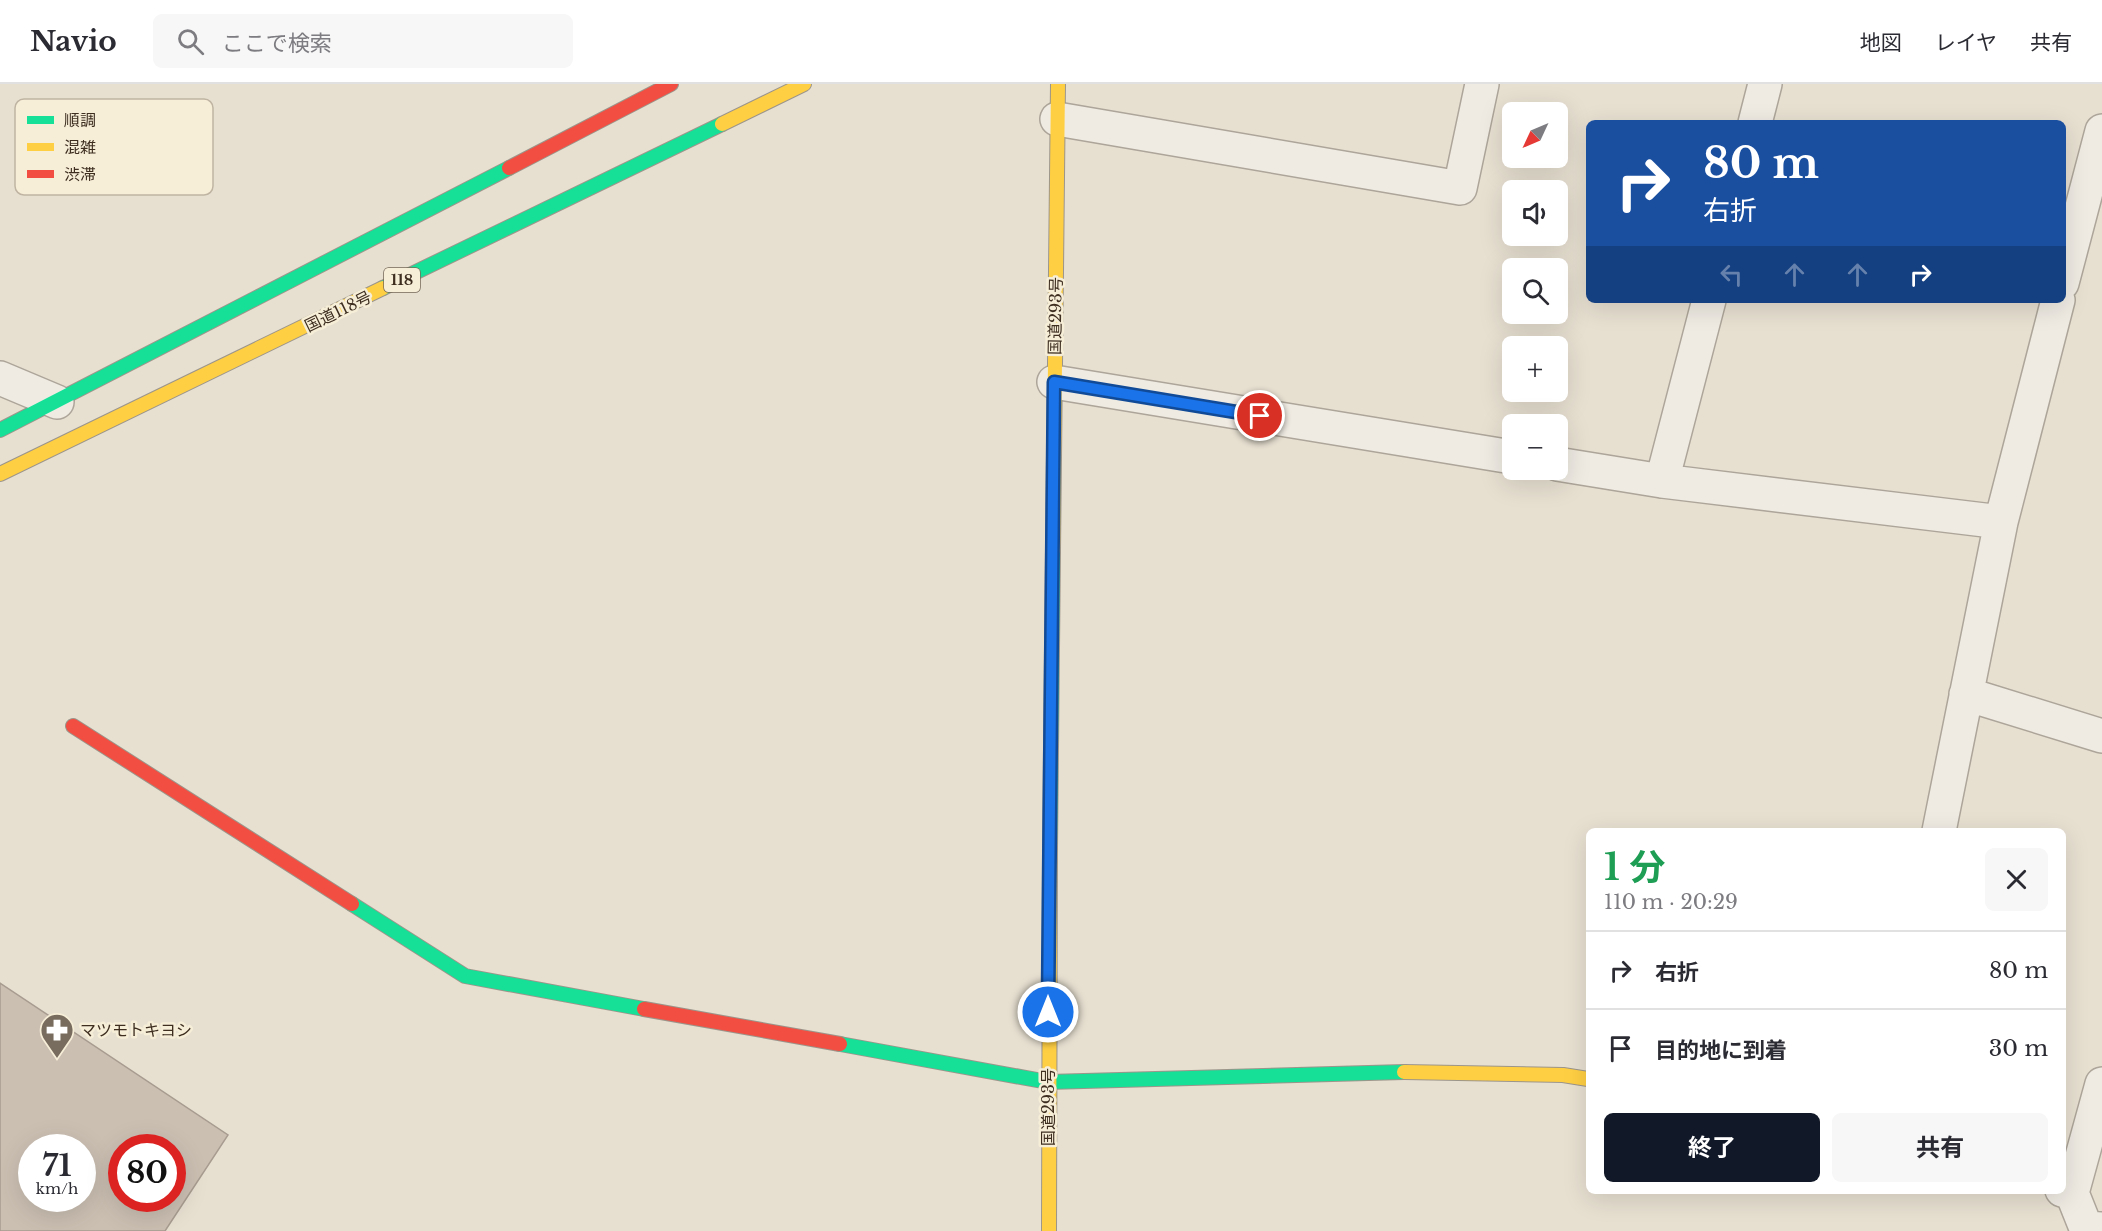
<!DOCTYPE html>
<html lang="ja">
<head>
<meta charset="utf-8">
<style>
	:root { --surface:#fff; --page:#f7f7f7; --text:#2b2b33; --muted:#7c7c81; --line:#e1e1e2; --accent:#111827 }
	body { margin:0; font-family:"Libre Baskerville","Noto Sans JP",serif; background:var(--page); color:var(--text); height:100vh; display:flex; flex-direction:column; font-size:22px; white-space:nowrap }
	* { box-sizing:border-box; margin:0 }
	p { font-size:20px; color:var(--muted) }
	.icon { flex:none; width:33px; height:33px; fill:none; stroke:currentColor; stroke-width:2; stroke-linecap:round; stroke-linejoin:round }
	.map { position:relative; flex:1; overflow:hidden }
	.details { position:absolute; left:1586px; top:744px; width:480px; height:366px; display:flex; flex-direction:column; background:var(--surface); border-radius:9px; box-shadow:0 6px 24px #0002 }
	.details>* { flex:none }
	.guide { position:absolute; left:1586px; top:36px; width:480px; height:183px; border-radius:9px; box-shadow:0 6px 24px #0002; background:#1a4fa0; color:#fff; overflow:hidden }
	.needle { width:39px; rotate:226deg }
	.fabs { position:absolute; left:1502px; top:18px; display:grid; gap:12px }
	.fabs a { display:grid; place-items:center; width:66px; height:66px; border-radius:9px; background:var(--surface); box-shadow:0 6px 24px #0002; font-size:30px }
	.speed { position:absolute; left:18px; top:1050px; display:flex; gap:12px; font-size:30px; font-weight:700; text-align:center }
	.speed>* { display:grid; place-content:center; width:78px; height:78px; border-radius:50%; background:var(--surface); box-shadow:0 6px 24px #0002; line-height:1 }
	.speed small { font-size:15px; font-weight:400 }
	.speed .limit { border:9px solid #d22; background:#fff; color:#111 }
	.pin { position:absolute; display:grid; place-items:center; width:51px; height:51px; color:#fff; margin:-26px; border:3px solid #fff; border-radius:50%; box-shadow:0 2px 6px #0007 }
	.me { position:absolute; width:66px; margin:-33px; rotate:0deg; stroke-linejoin:round; filter:drop-shadow(0 0 4px #0008) }
	.turn { display:flex; align-items:center; gap:21px; height:126px; padding:0 18px; font-size:27px }
	.turn .icon { width:78px; height:78px; stroke-width:2.5 }
	.turn b { display:block; font-size:42px; line-height:51px }
	.lanes { display:flex; align-items:center; height:57px; padding:0 18px; background:#0003; justify-content:center; gap:30px; direction:ltr }
	.lanes .off { opacity:.35 }
	.round { display:grid; place-items:center; flex:none; width:63px; height:63px; border-radius:9px; background:var(--page) }
	.overview { display:flex; align-items:center; justify-content:space-between; height:102px; padding:0 18px }
	h1 { font-size:36px; font-weight:700; line-height:45px; color:#1e9e55 }
	.primary-button { display:flex; gap:12px; margin-top:auto; padding:12px 18px }
	.primary-button a { flex:1; height:69px; border-radius:9px; background:var(--accent); color:#fff; font-size:24px; font-weight:700; line-height:69px; text-align:center }
	.primary-button a+a { background:var(--page); color:var(--text) }
	ul { padding:0; list-style:none }
	li { display:flex; align-items:center; gap:18px; height:78px; padding:0 18px; border-top:2px solid var(--line) }
	li div { flex:1 }
	li b { display:block; font-size:22px }
	li em { font-style:normal }
	header { display:flex; align-items:center; gap:36px; box-sizing:border-box; height:84px; padding:0 30px; background:var(--surface); border-bottom:2px solid var(--line) }
	header strong { font-size:28px }
	nav { display:flex; gap:33px; margin-inline-start:auto; font-size:21px }
	.search { width:420px; height:54px; background:var(--page); display:flex; align-items:center; gap:15px; box-sizing:border-box; padding:0 21px; border-radius:9px; color:var(--muted); font-size:22px }
	.map>svg:first-child { display:block }
	.building { fill:#cbbfb2; stroke:#a89c90; stroke-width:1.5; fill-rule:evenodd }
	.lines { fill:none; stroke-linecap:round; stroke-linejoin:round }
	.street-casing { stroke:#ada599; stroke-width:36 }
	.fast-casing { stroke:#9c958a; stroke-width:16 }
	.slow-casing { stroke:#9c958a; stroke-width:16 }
	.jam-casing { stroke:#9c958a; stroke-width:16 }
	.street { stroke:#efebe3; stroke-width:33 }
	.fast { stroke:#16e098; stroke-width:14 }
	.slow { stroke:#ffcf43; stroke-width:14 }
	.jam { stroke:#f24e42; stroke-width:14 }
	.route-casing { stroke:#114b97; stroke-width:15 }
	.route { stroke:#1a73e8; stroke-width:10 }
	.labels { text-anchor:middle; stroke-width:5; stroke-linejoin:round; paint-order:stroke }
	.shield { fill:#f7eed8; stroke:#756857; stroke-width:1.5 }
	.shield-label { font-size:15px; font-weight:bold; fill:#3d2e20 }
	.street-label { font-size:16px; fill:#3d2e20; stroke:#f7eed8 }
	.poi-label { font-size:16px; fill:#3d2e20; stroke:#f7eed8; text-anchor:start }
	.key { fill:#f7eed8; stroke:#bfb4a1; stroke-width:1.5 }
	.key-label { font-size:16px; fill:#3d2e20 }
</style>
</head>
<body>
<header>
<strong>Navio</strong>
<div class="search"><svg class="icon" aria-label="search" viewBox="0 0 24 24"><circle cx="10" cy="10" r="6"/><path d="M15 15l6 6"/></svg>ここで検索</div>
<nav><a>地図</a><a>レイヤ</a><a>共有</a></nav>
</header>
<div class="map">
<svg width="2102" height="1147" viewBox="0 0 2102 1147">
	<rect width="100%" height="100%" fill="#e7e0d1"/>
	<path class="building" d="M0 899 228 1051 165 1147H0ZM32 1064H82V1114H32ZM122 1064H172V1114H122Z"/>
	<g class="lines">
		<defs>
			<path id="street" d="M1057 35 1460 104 1482 0
				M1755 39 1765 0
				M2062 199 2102 47
				M0 294 57 318
				M1054 298 1512 373
				M1557 380 1662 397 2001 438
				M1662 397 1709 216
				M1966 610 2102 652
				M1939 747 2001 438 2058 216
				M2062 1106 2072 1109 2086 1144 2102 1145
				M2072 1109 2102 1000"/>
			<path id="fast" d="M383 204 722 40
				M0 346 509 84
				M1050 763 1053 466
				M352 820 465 892 644 925
				M840 960 1048 998 1404 988"/>
			<path id="slow" d="M722 40 804 0
				M0 390 383 204
				M1053 466 1058 0
				M1404 988 1563 991 1588 995
				M1049 1147 1050 763"/>
			<path id="jam" d="M509 84 671 0
				M73 642 352 820
				M644 925 840 960"/>
		</defs>
		<use href="#street" class="street-casing"/>
		<use href="#fast" class="fast-casing"/>
		<use href="#slow" class="slow-casing"/>
		<use href="#jam" class="jam-casing"/>
		<use href="#street" class="street"/>
		<use href="#fast" class="fast"/>
		<use href="#slow" class="slow"/>
		<use href="#jam" class="jam"/>
	</g>
	<g class="lines">
		<defs>
			<path id="route" d="M1048 928 1054 298 1260 332"/>
		</defs>
		<use href="#route" class="route-casing"/>
		<use href="#route" class="route"/>
	</g>
	<defs>
		<symbol id="pharmacy-pin" viewBox="-11 -11 22 30"><path d="M0 17L-7.5 6A9.5 9.5 0 1 1 7.5 6Z" fill="#786c5e" stroke="#f7eed8"/><path d="M-2-6h4v4h4v4h-4v4h-4v-4h-4v-4h4Z" fill="#fff"/></symbol>
	</defs>
	<g fill-rule="evenodd">
		<use href="#pharmacy-pin" x="38" y="927" width="38" height="52"/>
	</g>
	<g class="labels">
		<rect class="shield" x="384" y="184" width="36" height="24" rx="4.5"/>
		<g class="shield-label">
			<text x="402" y="201">118</text>
		</g>
		<g class="street-label">
			<text transform="translate(338 227) rotate(-26)" y="6">国道118号</text>
			<text transform="translate(1055 232) rotate(-89)" y="6">国道293号</text>
			<text transform="translate(1048 1023) rotate(-90)" y="6">国道293号</text>
		</g>
		<g class="poi-label">
			<text x="80" y="952">マツモトキヨシ</text>
		</g>
	</g>
	<rect x="15" y="15" width="198" height="96" rx="9" class="key"/>
	<rect x="27" y="32" width="27" height="8" fill="#16e098"/>
	<rect x="27" y="59" width="27" height="8" fill="#ffcf43"/>
	<rect x="27" y="86" width="27" height="8" fill="#f24e42"/>
	<g class="key-label">
		<text x="64" y="42">順調</text>
		<text x="64" y="69">混雑</text>
		<text x="64" y="96">渋滞</text>
	</g>
</svg>
<div class="fabs">
<a><svg class="needle" viewBox="-14 -14 28 28"><path d="M0-13l5 13h-10z" fill="#e53935"/><path d="M0 13l5-13h-10z" fill="#7c7c81"/></svg></a>
<a><svg class="icon" aria-label="sound" viewBox="0 0 24 24"><path d="M4 9h4l5-4v14l-5-4H4zM17 9q2 3 0 6"/></svg></a>
<a><svg class="icon" aria-label="search" viewBox="0 0 24 24"><circle cx="10" cy="10" r="6"/><path d="M15 15l6 6"/></svg></a>
<a>+</a>
<a>−</a>
</div>
<div class="speed"><div>71<small>km/h</small></div><div class="limit">80</div></div>
<div class="pin" style="left:1260px;top:332px;background:#d93025"><svg class="icon" aria-label="arrive" viewBox="0 0 24 24"><path d="M6 21V4h12l-3 4 3 4H6"/></svg></div>
<svg class="me" style="left:1048px;top:928px" viewBox="-20 -20 40 40"><circle r="17" fill="#1a73e8" stroke="#fff" stroke-width="3"/><path d="M0-11L8 9 0 5-8 9z" fill="#fff"/></svg>
<div class="guide">
<div class="turn"><svg class="icon" aria-label="right" viewBox="0 0 24 24"><path d="M7 20v-9h11M14 6l5 5-5 5"/></svg><div><b>80 m</b>右折</div></div>
<div class="lanes"><svg class="icon off" aria-label="left" viewBox="0 0 24 24"><path d="M17 20v-9H6M10 6l-5 5 5 5"/></svg><svg class="icon off" aria-label="ahead" viewBox="0 0 24 24"><path d="M12 20V5M6 11l6-6 6 6"/></svg><svg class="icon off" aria-label="ahead" viewBox="0 0 24 24"><path d="M12 20V5M6 11l6-6 6 6"/></svg><svg class="icon" aria-label="right" viewBox="0 0 24 24"><path d="M7 20v-9h11M14 6l5 5-5 5"/></svg></div>
</div>
<section class="details">
<div class="overview"><div><h1>1 分</h1><p>110 m · 20:29</p></div><a class="round"><svg class="icon" aria-label="close" viewBox="0 0 24 24"><path d="M6 6l12 12M18 6L6 18"/></svg></a></div>
<ul>
<li><svg class="icon" aria-label="right" viewBox="0 0 24 24"><path d="M7 20v-9h11M14 6l5 5-5 5"/></svg><div><b>右折</b></div><em>80 m</em></li>
<li><svg class="icon" aria-label="arrive" viewBox="0 0 24 24"><path d="M6 21V4h12l-3 4 3 4H6"/></svg><div><b>目的地に到着</b></div><em>30 m</em></li>
</ul>
<div class="primary-button"><a>終了</a><a>共有</a></div>
</section>
</div>
</body>
</html>
